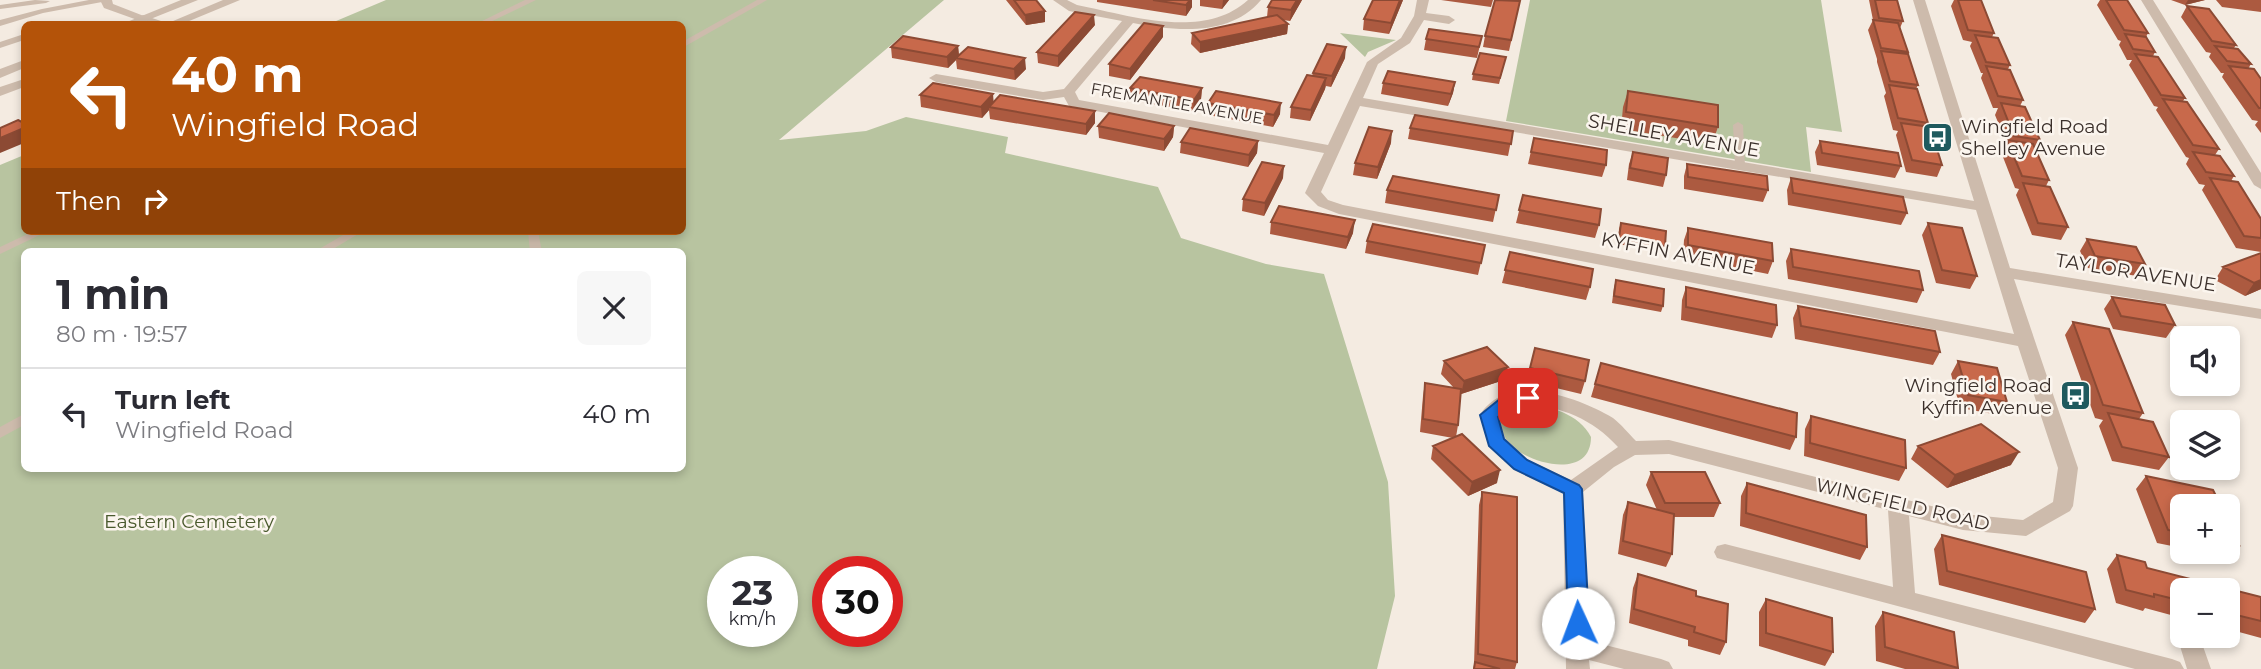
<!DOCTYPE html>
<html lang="en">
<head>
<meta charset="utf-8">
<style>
	:root { --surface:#fff; --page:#f7f7f7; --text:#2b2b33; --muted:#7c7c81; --line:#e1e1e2 }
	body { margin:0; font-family:Montserrat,sans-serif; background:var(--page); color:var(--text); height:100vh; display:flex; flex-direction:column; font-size:26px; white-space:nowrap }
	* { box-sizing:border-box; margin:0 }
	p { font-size:23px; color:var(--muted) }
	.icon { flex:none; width:38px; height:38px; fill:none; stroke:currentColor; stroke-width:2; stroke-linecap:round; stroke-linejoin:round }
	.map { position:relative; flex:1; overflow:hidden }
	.details { position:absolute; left:21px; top:248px; width:665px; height:224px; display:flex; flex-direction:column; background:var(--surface); border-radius:10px; box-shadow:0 4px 10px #0003 }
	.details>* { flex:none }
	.guide { position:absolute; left:21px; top:21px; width:665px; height:214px; border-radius:10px; box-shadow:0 4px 10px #0003; background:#b45309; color:#fff; overflow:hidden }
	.buttons { position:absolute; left:2170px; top:326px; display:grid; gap:14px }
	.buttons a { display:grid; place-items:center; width:70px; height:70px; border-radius:10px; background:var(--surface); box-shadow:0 4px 10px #0003; font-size:35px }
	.speed { position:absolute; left:707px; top:556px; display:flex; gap:14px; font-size:35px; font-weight:700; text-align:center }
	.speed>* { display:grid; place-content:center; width:91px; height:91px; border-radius:50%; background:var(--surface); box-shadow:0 4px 10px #0003; line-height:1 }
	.speed small { font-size:18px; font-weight:400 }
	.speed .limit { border:10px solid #d22; background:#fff; color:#111 }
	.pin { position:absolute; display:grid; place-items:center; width:60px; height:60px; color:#fff; margin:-30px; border-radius:14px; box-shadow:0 4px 10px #0006 }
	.me { position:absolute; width:77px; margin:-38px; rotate:358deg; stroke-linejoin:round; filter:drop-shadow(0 0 5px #0008) }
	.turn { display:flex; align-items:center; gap:24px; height:147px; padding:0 35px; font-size:32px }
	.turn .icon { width:91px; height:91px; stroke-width:2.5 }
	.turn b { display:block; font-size:49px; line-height:60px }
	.then { display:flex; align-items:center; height:66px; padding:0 35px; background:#0003; gap:14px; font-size:26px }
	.round { display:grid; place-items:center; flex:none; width:74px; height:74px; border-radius:10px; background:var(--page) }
	.summary { display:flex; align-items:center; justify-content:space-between; height:119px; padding:0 35px }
	h1 { font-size:42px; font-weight:700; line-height:52px }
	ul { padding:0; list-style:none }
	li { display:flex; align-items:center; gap:21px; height:91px; padding:0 35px; border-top:2px solid var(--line) }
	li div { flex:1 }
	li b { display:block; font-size:26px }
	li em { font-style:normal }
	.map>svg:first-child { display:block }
	.green { fill:#b8c4a0; fill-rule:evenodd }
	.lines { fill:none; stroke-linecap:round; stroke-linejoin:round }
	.service { fill:#cdbbac; fill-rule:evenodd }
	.minor { fill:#cdbbac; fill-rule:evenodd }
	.tertiary { fill:#cdbbac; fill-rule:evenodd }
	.wall { fill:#ac5a40 }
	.shaded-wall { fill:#8c4a34 }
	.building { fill:#c8694b; stroke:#8c4a34; stroke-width:2 }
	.route { fill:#1a73e8; stroke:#114b97; stroke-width:2 }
	.labels { text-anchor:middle; stroke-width:5; stroke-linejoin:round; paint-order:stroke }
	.far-street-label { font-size:16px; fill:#3b302b; stroke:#fbf5ee }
	.poi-label { font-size:19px; fill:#3b302b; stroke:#fbf5ee; text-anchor:start }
	.street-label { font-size:19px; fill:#3b302b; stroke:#fbf5ee }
	.park-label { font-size:19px; fill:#4a5a2e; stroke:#fbf5ee }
</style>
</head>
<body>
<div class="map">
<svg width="2261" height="669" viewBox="0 0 2261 669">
	<rect width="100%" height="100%" fill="#f4ebe1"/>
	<path class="green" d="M386 0H944L779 140 866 131 906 117 1008 137 1005 153 1158 187 1181 238 1266 264 1324 274 1388 482 1395 596 1377 669H0V165L24 155V231H682V24H329ZM24 252H682V469H24ZM723 572H782V632H723ZM828 572H887V632H828Z
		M1530 0H1821L1842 132 1806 127 1811 172 1506 121Z
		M1340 33 1396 40 1368 52 1365 57Z
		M1515 403C1542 404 1578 411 1591 437 1591 479 1533 465 1513 447 1504 439 1501 429 1497 419Z"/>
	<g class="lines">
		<path class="service" d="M35 0 50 1 46 3 0 9V5Z
			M89 0H106L102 2 43 13 0 26V20L42 9Z
			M525 0H536L486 24H476Z
			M757 0H767L682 48V42Z
			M143 15 164 22 165 24H154L140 20 139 18Z
			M24 34V40L0 48V42Z
			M1738 122 1743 125 1745 166 1740 169 1735 166 1733 125Z
			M34 231H48L0 254V247Z
			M350 231H363L328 252H314Z
			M528 231H538L542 252H530Z
			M24 414V425L0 438V427Z"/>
		<path class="minor" d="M100 0H112L113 4 149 18 143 22 104 8Z
			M1053 0H1067L1077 5C1129 15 1203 41 1248 0H1261C1230 37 1176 31 1133 23L1075 92 1079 100 1328 145 1367 62 1401 38 1414 16 1417 0H1429L1426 13 1449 16 1455 20 1449 24 1424 20 1410 43 1378 64 1363 98 1974 201 1913 0H1925L2010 268 2261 309V319L2014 279 2078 468 2073 506 2070 511 2026 536 1963 530 1909 516 1915 593 2172 659 2180 662 2184 669H2135L1717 558 1714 552 1717 546 1725 544 1893 587 1888 510 1669 454 1635 455 1614 467 1583 492 1589 641 1661 659 1669 662 1673 669H1624L1589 660 1590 669H1566L1563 493 1514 470 1489 446 1480 415C1507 371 1578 397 1613 418 1621 424 1629 434 1636 441L1669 440 1963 514 2023 520 2053 502 2058 468 2018 346 1339 214 1318 206 1305 193 1324 153 1074 107 1069 106 1064 97 1043 100 936 82 929 78 936 74 1043 92 1064 89 1122 21 1069 11ZM1360 106 1976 210 2014 334 1343 205 1328 200 1321 192ZM1516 404C1556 404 1591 417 1618 447L1571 480 1528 460 1505 438 1499 417Z
			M2141 0H2153L2261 173V189L2254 185Z
			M2180 629H2182V635H2199L2211 669H2187L2177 636Z"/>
		<path class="tertiary" d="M181 0H198L138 24H122Z
			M223 0H240L182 24H166Z
			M24 60V68L0 78V69Z
			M24 79V87L0 96V87Z"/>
	</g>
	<path class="wall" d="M1006 0H1036L1045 11V22L1026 25Z
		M1097 0H1192V7L1186 16 1097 2Z
		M1200 0H1229L1222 9 1200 6Z
		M1302 0 1290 21 1283 20 1288 24 1287 34 1200 53 1191 44 1192 33 1267 17 1268 7Z
		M1403 0 1389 34 1363 30 1364 19Z
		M1441 0H1493L1491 7Z
		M1869 0H1897L1903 21 1900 28 1908 52 1907 54 1918 85 1916 89 1928 123 1926 127 1942 165 1937 177 1906 172 1896 135 1898 131 1893 130 1884 96 1886 93 1877 62V59L1868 30 1873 20Z
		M1954 0H1981L1994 33 1992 37 2010 65 2008 69 2023 100 2020 106 2040 140 2035 149 2049 180 2046 186 2068 227 2061 240 2032 235 2016 195 2019 189 2015 188 2001 152 2006 142 1995 115 1998 108H1993L1981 78 1983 73H1981L1970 46 1972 42 1963 40 1951 6Z
		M2100 0H2127L2148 33 2146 37 2155 52 2153 56 2185 98 2183 101 2219 149 2215 155 2234 176 2231 181 2261 219V252L2236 248 2202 190 2205 185 2199 184 2186 164 2189 158 2186 157 2156 110 2158 107 2154 106 2129 65 2132 60H2127L2119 45 2121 41 2118 40 2097 5Z
		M2171 0H2205L2185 5Z
		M2216 0H2261V12L2222 7Z
		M1520 1 1509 51 1483 47 1485 36Z
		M2187 6 2236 45 2234 48 2251 64 2248 69 2261 79V133L2255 125 2258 121 2252 120 2222 77 2224 73H2221L2209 57 2211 53 2206 52 2181 17Z
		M1095 25 1058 67 1038 63 1037 52Z
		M1482 36 1477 58 1424 50 1426 39Z
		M1163 37 1130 80 1109 76V64Z
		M958 46 959 55 1026 69 1015 80 957 69 956 60 948 68 892 58 891 47Z
		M1506 57 1499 84 1472 80 1473 74Z
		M1345 58 1331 87 1326 86 1325 89 1310 121 1290 118 1291 107 1312 76 1313 73Z
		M1455 82 1453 93 1448 106 1381 94 1383 83Z
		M1130 88H1202L1201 99 1193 111 1130 100Z
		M1628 91 1718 127 1712 144 1621 129 1623 107Z
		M993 94V102L1095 123 1086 135 990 119 989 110 982 118 921 107 920 95Z
		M1208 103 1280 114 1273 127 1208 115Z
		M1098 126H1174L1173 137 1164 151 1099 138Z
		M1410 128 1513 131 1508 156 1408 139Z
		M1534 138 1606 165 1602 177 1528 164Z
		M1258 141 1257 153 1248 167 1180 153 1181 142Z
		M1820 141 1901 166 1895 178 1817 165 1815 152Z
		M1391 143 1377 179 1353 175 1355 163Z
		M1633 152 1666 175 1663 187 1627 180 1629 164Z
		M1687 164 1768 190 1763 202 1684 189V176Z
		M1283 178 1264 216 1242 211 1243 199Z
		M1791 178 1907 213 1901 225 1788 205 1787 190Z
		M1387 190 1499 195 1493 222 1385 203Z
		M1523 195 1599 225 1595 238 1516 223Z
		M1271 222 1353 233 1346 249 1270 234Z
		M1621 223 1665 246 1663 252 1618 244 1619 229Z
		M1928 223 1977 276 1970 289 1936 283 1922 235Z
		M1688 228 1773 261 1768 274 1683 257 1684 240Z
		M2087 239 2145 264 2137 276 2088 268 2080 251Z
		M1367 241 1485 245 1478 275 1365 253Z
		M1791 249 1923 290 1917 303 1788 279 1786 261Z
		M1510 252 1590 287 1586 300 1502 283Z
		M2261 253V289L2245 296 2215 280 2223 267Z
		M1616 280 1663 306 1661 312 1612 303 1614 287Z
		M1686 287 1777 325 1772 338 1681 320 1682 300Z
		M2112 297 2175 325 2166 338 2113 329 2104 309Z
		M1798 306 1940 352 1933 365 1795 339 1793 318Z
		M2073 322 2143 413 2139 419 2169 457 2159 470 2112 461 2099 426 2103 420 2095 418 2065 335Z
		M1535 348 1585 381 1581 394 1527 381Z
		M1444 361 1504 380 1461 394 1460 393 1458 425 1456 437 1497 483 1468 496 1431 459 1433 446 1453 438 1420 432 1423 396 1425 383 1454 388 1441 374Z
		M1958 361 2007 402 1999 415 1960 408 1951 374Z
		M1601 363 1796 437 1790 450 1591 397Z
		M1811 416 1906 468 1899 481 1804 456 1805 429Z
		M1918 446 2011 465 1947 488 1911 459Z
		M1651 472 1720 503 1714 517H1674L1672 554 1666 567 1618 554 1623 515 1628 502 1657 510 1646 485Z
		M2146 476 2182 506V548L2157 543 2136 489Z
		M1747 483 1867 547 1860 560 1740 526 1741 496Z
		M1482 492 1517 662 1515 669H1473L1474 665 1479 505Z
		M2228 521 2239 545 2227 558 2196 551H2228Z
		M1942 535 2095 609 2085 623 1939 585 1934 549Z
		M2117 555 2147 568 2261 597V638L2228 629V590H2182V618L2145 608 2143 611 2116 603 2107 569Z
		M1638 574 1696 596 1726 642 1720 655 1688 646V640L1629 623 1633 588Z
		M1766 599 1833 652 1825 666 1759 646V612Z
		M1883 612 1958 668 1957 669H1905L1876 661 1875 626Z"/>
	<path class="shaded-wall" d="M1190 0H1192V7L1186 16V5Z
		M1223 0H1229L1222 9Z
		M1297 0H1302L1290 21 1291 10Z
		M1400 0H1403L1389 34 1391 23Z
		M2188 0H2205L2185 5Z
		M1045 11V22L1026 25 1025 15Z
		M1094 15 1095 25 1058 67V56Z
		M1288 24 1287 34 1200 53V42Z
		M1163 26V37L1130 80V69Z
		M958 46 959 57 956 58V60L948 68 947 57Z
		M1346 47 1345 58 1331 87 1332 76Z
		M1025 58 1026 69 1015 80 1014 69Z
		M1326 78 1325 89 1310 121 1311 110Z
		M1455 82 1453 93 1448 106 1451 94Z
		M1202 88 1201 99 1193 111 1194 100Z
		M993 94 994 106 989 107V110L982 118 981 107Z
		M1281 103 1280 114 1273 127 1274 115Z
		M1095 111V123L1086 135V124Z
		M1174 126 1173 137 1164 151V139Z
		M24 128V143L0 153V138Z
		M1392 131 1391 143 1377 179 1378 167Z
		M1258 141 1257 153 1248 167 1249 155Z
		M1284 166 1283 178 1264 216 1265 203Z
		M1355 220 1353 233 1346 249 1348 237Z
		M2261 280V289L2245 296 2254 283Z
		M1508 367 1504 380 1461 394 1464 381Z
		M2019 452 2011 465 1947 488 1955 475Z
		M1500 470 1497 483 1468 496 1472 482Z"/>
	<path class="building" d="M1014 0H1036L1045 11 1025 15Z
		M1153 0H1190L1186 5Z
		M1272 0H1297L1291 10 1268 7Z
		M1373 0H1400L1391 23 1364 19Z
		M1495 0 1520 1 1511 40 1485 36Z
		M1875 0H1897L1903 21 1879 18Z
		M1958 0H1981L1994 33 1968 30Z
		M2106 0H2127L2148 33 2124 30Z
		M2187 6 2209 9 2236 45 2212 41Z
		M1075 12 1094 15 1058 56 1037 52Z
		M1277 15 1288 24 1200 42 1192 33Z
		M1873 20 1898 23 1908 52 1881 48Z
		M1144 23 1163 26 1130 69 1109 64Z
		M1429 29 1482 36 1479 47 1426 39Z
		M2125 34 2146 37 2155 52 2133 49Z
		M1975 35 1998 38 2010 65 1986 62Z
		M903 36 958 46 947 57 891 47Z
		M1327 44 1346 47 1332 76 1313 73Z
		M2215 46 2238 49 2251 64 2227 61Z
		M968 47 1025 58 1014 69 956 58Z
		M1881 51 1908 54 1918 85 1890 81Z
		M1480 53 1506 57 1500 78 1473 74Z
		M2135 54 2158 57 2185 98 2161 95Z
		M1986 66 2010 70 2023 100 1998 96Z
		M2229 66 2254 69 2261 79V108H2259Z
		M1388 71 1455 82 1451 94 1383 83Z
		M1307 75 1326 78 1311 110 1291 107Z
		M1140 77 1202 88 1194 100 1130 88Z
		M933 83 993 94 981 107 920 95Z
		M1889 85 1917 89 1928 123 1898 118Z
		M1216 91 1281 103 1274 115 1208 103Z
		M1628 91 1718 105V127L1626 112Z
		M1000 95 1095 111 1086 124 989 107Z
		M2163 99 2187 102 2219 149 2193 145Z
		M2001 103 2025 107 2040 140 2014 136Z
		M1109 113 1174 126 1164 139 1098 126Z
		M1415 115 1513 131 1511 144 1410 128Z
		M18 120 24 123V128L0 138V128Z
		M1901 123 1930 127 1942 165 1912 160Z
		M1369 127 1392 131 1378 167 1355 163Z
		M1190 128 1258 141 1249 155 1181 142Z
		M1534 138 1607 150 1606 165 1531 152Z
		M2007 140 2033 144 2049 180 2022 176Z
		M1820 141 1898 153 1901 166 1822 153Z
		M1633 152 1668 158 1666 175 1630 168Z
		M2193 152 2220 156 2234 176 2206 172Z
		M1262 162 1284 166 1265 203 1243 199Z
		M1687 164 1767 176 1768 190 1688 177Z
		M1393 176 1499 195 1496 210 1387 190Z
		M1791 178 1903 197 1907 213 1793 193Z
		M2210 178 2238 182 2261 219V238L2244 236Z
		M2023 183 2050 187 2068 227 2038 223Z
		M1523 195 1601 209 1599 225 1519 210Z
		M1279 206 1355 220 1348 237 1271 222Z
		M1621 223 1666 231 1665 246 1619 238Z
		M1928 223 1962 228 1977 276 1942 270Z
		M1373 224 1485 245 1481 263 1367 241Z
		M1688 228 1772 243 1773 261 1688 245Z
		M2087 239 2136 247 2145 264 2095 256Z
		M1791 249 1919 271 1923 290 1793 267Z
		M1510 252 1593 269 1590 287 1505 270Z
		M2261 253V280L2254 283 2223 267Z
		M1616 280 1664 289 1663 306 1614 296Z
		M1686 287 1776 305 1777 325 1686 307Z
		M2112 297 2165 305 2175 325 2121 316Z
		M1798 306 1935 331 1940 352 1801 326Z
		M2073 322 2109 329 2143 413 2103 405Z
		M1487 347 1508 367 1464 381 1444 361Z
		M1535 348 1589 360 1585 381 1530 368Z
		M1958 361 1997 368 2007 402 1968 395Z
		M1601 363 1797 413 1796 437 1595 384Z
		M1425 383 1461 389 1458 425 1423 419Z
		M2108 413 2153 422 2169 457 2122 447Z
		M1811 416 1905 440 1906 468 1810 443Z
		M1981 424 2019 452 1955 475 1918 446Z
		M1462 434 1500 470 1472 482 1433 446Z
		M1651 472H1705L1720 503H1665Z
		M2146 476 2213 490 2221 506H2182V533L2168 530Z
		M1747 483 1866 515 1867 547 1746 513Z
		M1482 492 1517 497V662L1478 654Z
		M1628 502 1674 514 1672 554 1623 541Z
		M2228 521 2239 545 2228 542Z
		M1942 535 2086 572 2095 609 1947 571Z
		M2117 555 2145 562 2147 568 2261 597V621L2228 613V590H2182V601L2154 594V597L2126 590Z
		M1638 574 1696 591V596L1728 604 1726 642 1694 632 1695 627 1634 609Z
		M1766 599 1832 618 1833 652 1766 633Z
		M1883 612 1954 632 1958 668 1885 647Z
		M1475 662 1500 669H1474Z"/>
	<path class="route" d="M1528 392 1536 398 1534 402 1516 404 1498 417 1504 439 1527 460 1579 485 1582 489 1589 623 1586 629 1578 631 1571 629 1568 623 1564 493 1514 469 1489 446 1480 415 1506 394Z"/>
	<defs>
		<symbol id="bus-square" viewBox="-11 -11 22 22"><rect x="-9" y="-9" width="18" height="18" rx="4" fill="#1f5a5e" stroke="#fbf5ee"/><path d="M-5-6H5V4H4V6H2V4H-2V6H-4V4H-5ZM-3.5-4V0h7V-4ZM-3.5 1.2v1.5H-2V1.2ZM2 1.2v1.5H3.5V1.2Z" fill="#fff"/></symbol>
	</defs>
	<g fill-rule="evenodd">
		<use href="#bus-square" x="1920" y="120" width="35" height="35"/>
		<use href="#bus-square" x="2058" y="378" width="35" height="35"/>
	</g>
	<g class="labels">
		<g class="far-street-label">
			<text transform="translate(1177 103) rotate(10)" y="6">FREMANTLE AVENUE</text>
		</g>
		<g class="poi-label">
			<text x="1961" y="133">Wingfield Road<tspan x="1961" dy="22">Shelley Avenue</tspan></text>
			<text x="2052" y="392" text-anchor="end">Wingfield Road<tspan x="2052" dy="22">Kyffin Avenue</tspan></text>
		</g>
		<g class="street-label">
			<text transform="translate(1674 135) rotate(10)" y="7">SHELLEY AVENUE</text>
			<text transform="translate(1678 253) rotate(11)" y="7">KYFFIN AVENUE</text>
			<text transform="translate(2136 272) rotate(9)" y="7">TAYLOR AVENUE</text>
			<text transform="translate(1903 504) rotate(13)" y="7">WINGFIELD ROAD</text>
		</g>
		<g class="park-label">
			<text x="189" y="528">Eastern Cemetery</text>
		</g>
	</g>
</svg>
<div class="buttons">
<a><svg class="icon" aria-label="sound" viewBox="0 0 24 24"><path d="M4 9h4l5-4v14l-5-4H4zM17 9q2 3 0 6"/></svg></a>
<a><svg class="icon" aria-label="layers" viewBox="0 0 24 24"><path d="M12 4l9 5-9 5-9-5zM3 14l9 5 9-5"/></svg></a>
<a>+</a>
<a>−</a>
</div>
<div class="speed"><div>23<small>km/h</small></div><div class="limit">30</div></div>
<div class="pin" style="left:1528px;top:398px;background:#d93025"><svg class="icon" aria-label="arrive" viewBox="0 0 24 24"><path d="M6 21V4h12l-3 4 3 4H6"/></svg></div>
<svg class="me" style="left:1578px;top:623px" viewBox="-20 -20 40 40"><circle r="19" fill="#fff"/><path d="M0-13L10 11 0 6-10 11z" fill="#1a73e8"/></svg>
<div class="guide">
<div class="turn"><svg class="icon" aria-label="left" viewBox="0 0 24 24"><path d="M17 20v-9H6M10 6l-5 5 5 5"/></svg><div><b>40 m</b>Wingfield Road</div></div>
<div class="then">Then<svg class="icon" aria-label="right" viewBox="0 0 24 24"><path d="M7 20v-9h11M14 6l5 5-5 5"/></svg></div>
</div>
<section class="details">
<div class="summary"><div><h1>1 min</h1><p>80 m · 19:57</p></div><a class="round"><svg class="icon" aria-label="close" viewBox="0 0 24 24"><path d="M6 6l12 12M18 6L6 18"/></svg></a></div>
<ul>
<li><svg class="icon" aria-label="left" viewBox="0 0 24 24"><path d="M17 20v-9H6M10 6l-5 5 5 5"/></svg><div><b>Turn left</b><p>Wingfield Road</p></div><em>40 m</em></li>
</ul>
</section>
</div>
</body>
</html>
